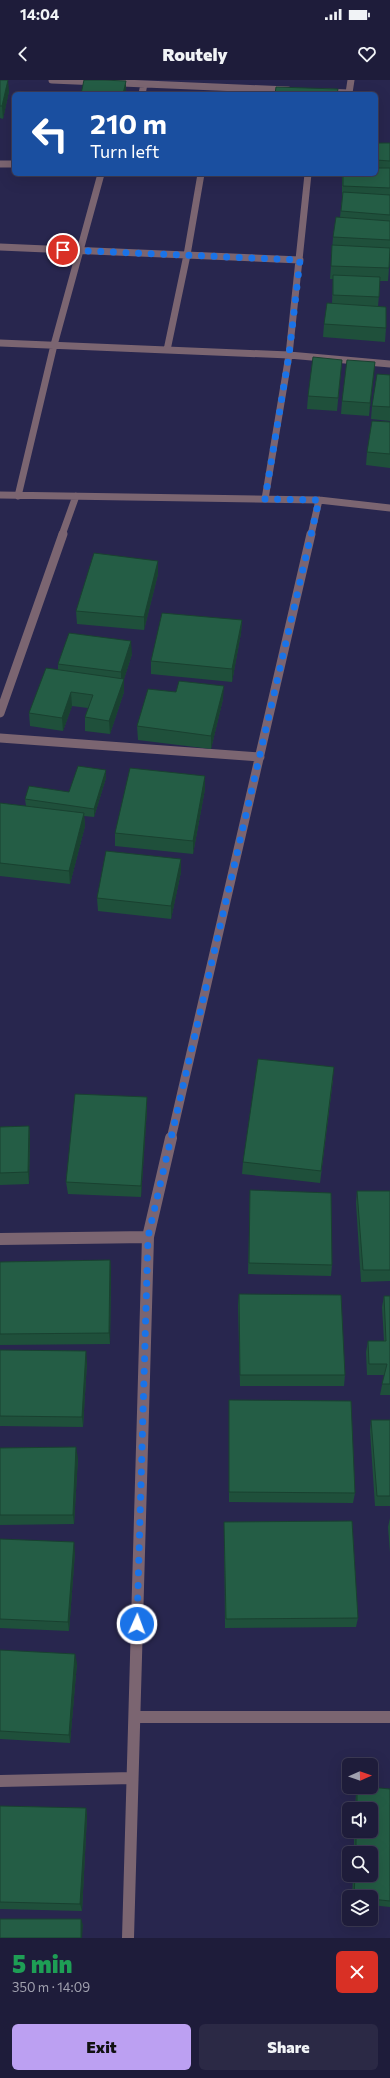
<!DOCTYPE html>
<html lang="en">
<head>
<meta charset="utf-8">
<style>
	:root { --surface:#1e1c3a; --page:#2b2945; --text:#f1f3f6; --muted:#a1a1af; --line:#3c3a54; --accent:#bca0f2 }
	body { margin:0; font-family:Commissioner,sans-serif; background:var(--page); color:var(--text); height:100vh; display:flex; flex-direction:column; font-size:15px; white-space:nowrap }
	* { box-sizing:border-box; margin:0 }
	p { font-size:13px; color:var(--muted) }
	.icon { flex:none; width:22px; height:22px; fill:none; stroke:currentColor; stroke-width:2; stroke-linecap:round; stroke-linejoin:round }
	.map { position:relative; height:1858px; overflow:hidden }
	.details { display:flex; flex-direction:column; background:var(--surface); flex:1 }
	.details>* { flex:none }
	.guide { position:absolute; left:12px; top:12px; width:366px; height:84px; border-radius:6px; box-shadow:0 4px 16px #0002,0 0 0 1px var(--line); background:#1a4fa0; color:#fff; overflow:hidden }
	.needle { width:26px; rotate:88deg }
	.tools { position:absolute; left:342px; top:1678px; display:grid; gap:8px }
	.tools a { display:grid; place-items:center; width:36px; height:36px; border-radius:6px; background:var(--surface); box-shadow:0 4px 16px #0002,0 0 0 1px var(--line); font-size:20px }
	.pin { position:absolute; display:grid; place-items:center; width:34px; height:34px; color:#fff; margin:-17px; border:2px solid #fff; border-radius:50%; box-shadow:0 1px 4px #0007 }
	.me { position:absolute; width:44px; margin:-22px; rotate:2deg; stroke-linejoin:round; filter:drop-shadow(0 0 3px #0008) }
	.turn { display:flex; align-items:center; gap:14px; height:84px; padding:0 12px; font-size:18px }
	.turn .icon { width:52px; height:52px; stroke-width:2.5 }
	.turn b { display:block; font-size:28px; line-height:34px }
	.round { display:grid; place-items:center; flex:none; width:42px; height:42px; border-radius:6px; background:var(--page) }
	.overview { display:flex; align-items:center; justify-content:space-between; height:68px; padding:0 12px }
	h1 { font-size:24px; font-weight:800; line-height:30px; color:#1e9e55 }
	.primary-button { display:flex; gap:8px; margin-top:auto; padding:8px 12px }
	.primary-button a { flex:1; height:46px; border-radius:6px; background:var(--accent); color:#111; font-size:16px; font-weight:800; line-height:46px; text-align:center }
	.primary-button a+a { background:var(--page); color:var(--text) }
	.status { display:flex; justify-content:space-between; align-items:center; height:28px; padding:0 20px; background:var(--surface); direction:ltr }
	.status svg { height:11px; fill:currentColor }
	header { display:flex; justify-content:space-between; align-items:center; height:52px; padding:0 12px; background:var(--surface); font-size:18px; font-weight:800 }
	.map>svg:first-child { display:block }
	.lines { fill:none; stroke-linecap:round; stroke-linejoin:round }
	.minor-far2 { stroke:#7b6571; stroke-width:7 }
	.minor-far1 { stroke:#7b6571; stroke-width:9 }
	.minor { stroke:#7b6571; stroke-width:12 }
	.wall { fill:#1f503b }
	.shaded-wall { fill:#194130 }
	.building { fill:#245d45; stroke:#194130 }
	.route { stroke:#1a73e8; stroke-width:7; stroke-dasharray:0 12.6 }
</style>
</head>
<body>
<div class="status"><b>14:04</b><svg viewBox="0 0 49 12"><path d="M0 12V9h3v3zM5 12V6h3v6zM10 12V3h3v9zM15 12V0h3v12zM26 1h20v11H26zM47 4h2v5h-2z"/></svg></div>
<header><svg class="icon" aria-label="back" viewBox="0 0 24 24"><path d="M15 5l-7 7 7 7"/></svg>Routely<svg class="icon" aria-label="heart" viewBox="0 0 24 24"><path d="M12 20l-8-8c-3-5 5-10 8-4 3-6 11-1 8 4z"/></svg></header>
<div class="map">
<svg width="390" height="1858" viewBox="0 0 390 1858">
	<rect width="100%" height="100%" fill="#28264e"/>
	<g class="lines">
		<path class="minor-far2" d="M52 0 288 10
			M324 12 349 13 351 0
			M142 14 144 4
			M0 84H14
			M0 167 300 180
			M0 263 289 275 390 284
			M167 270 187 175 201 94
			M0 415 319 420 390 428
			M18 416 54 265 101 94
			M265 419 289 275 308 94
			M62 455 76 416
			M311 455 319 420"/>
		<path class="minor-far1" d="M0 633 63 454
			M0 658 260 677
			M171 1059 311 454"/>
		<path class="minor" d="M0 1159 148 1157
			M135 1637H390
			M0 1701 132 1698
			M128 1858 148 1157 171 1058"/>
	</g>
	<path class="wall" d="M0 0 9 11 3 39 0 38Z
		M376 63H390V170L389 188 388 201H380L378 227 386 248 385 262 323 257 324 244 332 223 333 199H330L333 157 340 137 342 119V94H376Z
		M342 280 337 331 307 329 308 316Z
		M375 282 369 336 341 334 342 321Z
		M390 295V341L371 339 372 326Z
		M390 342V388L366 385 367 372Z
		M158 494 144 550 77 544 76 531Z
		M242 540 241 553 232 602 151 594V581Z
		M132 574 124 599V612L110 654 85 651V637L88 628 72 626 63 651 30 646 29 633 58 590V584Z
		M176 612 223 619 211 669 138 660 137 646Z
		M106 698 94 737 84 736 85 746 70 804 0 796V723L26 726 25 719 69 712Z
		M205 709 193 774 115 766V753Z
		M181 792 171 839 98 831 97 818Z
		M333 1000 320 1103 242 1094 243 1082Z
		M147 1017V1029L141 1117 68 1114 66 1102Z
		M29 1046 30 1058 29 1104 0 1105V1047Z
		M250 1110 332 1185 331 1196 248 1194Z
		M357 1111H390V1201L361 1202 356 1123Z
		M110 1180 111 1192 110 1264 0 1265V1182Z
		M239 1214 345 1295 344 1306H240L238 1225Z
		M384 1216H390V1315H380L384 1295H367L366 1272 368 1261H384L382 1227Z
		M0 1270 87 1282 83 1347 0 1346Z
		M229 1320 355 1413 353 1423 229 1422Z
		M371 1340H390V1426H375L370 1351Z
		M0 1368 78 1378 74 1444 0 1445Z
		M390 1438V1473L388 1447Z
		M224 1442 358 1538 356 1547 225 1548Z
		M0 1459 75 1472 69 1551 0 1548Z
		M0 1570 77 1583 70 1663 0 1659Z
		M357 1707 390 1709V1827L371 1825V1817H352L353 1795H371V1773H354V1751H371V1729H355L356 1713Z
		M0 1726 86 1728 87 1736 82 1831 0 1829Z"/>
	<path class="shaded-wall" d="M8 0 9 11 3 39 2 26Z
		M126 1V14H123Z
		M375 282 374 296 369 336 370 323Z
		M158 481V494L144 550V537Z
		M242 540 241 553 232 602V589Z
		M131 561 132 574 124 599V612L110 654 109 641 121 605V592Z
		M224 606 223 619 211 669V656Z
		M71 612 72 626 63 651 62 638Z
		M106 690V698L94 737V729Z
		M205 696V709L193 774V761Z
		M84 733 85 746 70 804 69 791Z
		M181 779V792L171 839V826Z
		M147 1017V1029L141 1117V1106Z
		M29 1046 30 1058 29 1104 28 1092Z
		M110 1180 111 1192 110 1264 109 1253Z
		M86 1271 87 1282 83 1347 82 1337Z
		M76 1367 78 1378 74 1444 73 1435Z
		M74 1462 75 1472 69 1551 68 1542Z
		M75 1574 77 1583 70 1663 69 1655Z
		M86 1728 87 1736 82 1831 80 1824Z
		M81 1839 83 1845 82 1858H81Z"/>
	<path class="building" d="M0 0H8L2 26H0Z
		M84 0H102L126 1 123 14H81Z
		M276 7 338 9 337 14H275Z
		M376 63H390V81L376 80Z
		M376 88H390V108L343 106V94H376Z
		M343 112 390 115V135L341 131Z
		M336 137 390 141V160L333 157Z
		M332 165 390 168 389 188 331 186Z
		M333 195 380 197 379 217 333 215Z
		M327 223 386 227V248L324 244Z
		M313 277 342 280 338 318 308 316Z
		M347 280 375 282 370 323 342 321Z
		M377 294 390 295V327L372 326Z
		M372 341 390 342V374L367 372Z
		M94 473 158 481 144 537 76 531Z
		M162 533 242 540 232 589 151 581Z
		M69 553 131 561 121 592 58 584Z
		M46 588 124 599 109 641 85 637 93 615 71 612 62 638 29 633Z
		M179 601 224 606 211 656 137 646 148 609 176 612Z
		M78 686 106 690 94 729 25 719 29 706 69 712Z
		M130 688 205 696 193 761 115 753Z
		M0 723 84 733 69 791 0 783Z
		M106 771 181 779 171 826 97 818Z
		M258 979 334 987 321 1091 243 1082Z
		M75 1014 147 1017 141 1106 66 1102Z
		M29 1046 28 1092 0 1093V1047Z
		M250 1110 331 1113 332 1185 249 1183Z
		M357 1111H390V1190H363Z
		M110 1180 109 1253 0 1254V1182Z
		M239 1214 341 1215 345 1295H240Z
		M384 1216H390V1304H382L387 1284H369L368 1261H386Z
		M0 1270 86 1271 82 1337 0 1336Z
		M229 1320 351 1321 355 1413 229 1412Z
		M371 1340H390V1416H377Z
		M76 1367 73 1435H0V1368Z
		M352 1441 358 1538 226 1539 224 1442Z
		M0 1459 74 1462 68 1542 0 1539Z
		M0 1570 75 1574 69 1655 0 1651Z
		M357 1707H370L390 1709V1821L371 1819V1817H354L355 1795H371V1773H356V1751H371V1729H357Z
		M0 1726 86 1728 80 1824 0 1822Z
		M0 1839H81V1858H0Z"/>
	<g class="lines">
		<path class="route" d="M63 170 300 180 289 275 265 419 319 420 148 1157 137 1544"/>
	</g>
</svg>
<div class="tools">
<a><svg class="needle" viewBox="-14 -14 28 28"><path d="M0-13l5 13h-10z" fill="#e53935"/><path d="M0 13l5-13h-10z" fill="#a1a1af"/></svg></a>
<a><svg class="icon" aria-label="sound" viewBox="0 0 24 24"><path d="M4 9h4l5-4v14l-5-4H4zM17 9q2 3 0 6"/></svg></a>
<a><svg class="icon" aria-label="search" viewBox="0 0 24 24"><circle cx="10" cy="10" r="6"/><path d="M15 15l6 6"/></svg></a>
<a><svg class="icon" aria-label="layers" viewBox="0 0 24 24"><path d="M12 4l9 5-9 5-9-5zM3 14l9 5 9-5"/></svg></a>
</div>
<div class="pin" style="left:63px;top:170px;background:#d93025"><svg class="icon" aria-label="arrive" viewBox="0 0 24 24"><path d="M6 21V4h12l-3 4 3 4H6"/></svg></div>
<svg class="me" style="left:137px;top:1544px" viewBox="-20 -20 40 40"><circle r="17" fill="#1a73e8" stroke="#fff" stroke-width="3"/><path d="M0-11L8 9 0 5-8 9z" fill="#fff"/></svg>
<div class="guide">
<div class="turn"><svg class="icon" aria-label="left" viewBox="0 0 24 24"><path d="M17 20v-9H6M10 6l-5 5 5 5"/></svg><div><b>210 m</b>Turn left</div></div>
</div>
</div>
<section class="details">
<div class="overview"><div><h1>5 min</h1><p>350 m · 14:09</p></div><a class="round" style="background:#d93025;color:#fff"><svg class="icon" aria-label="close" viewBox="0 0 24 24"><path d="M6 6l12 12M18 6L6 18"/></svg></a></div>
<div class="primary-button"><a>Exit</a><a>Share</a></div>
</section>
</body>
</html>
